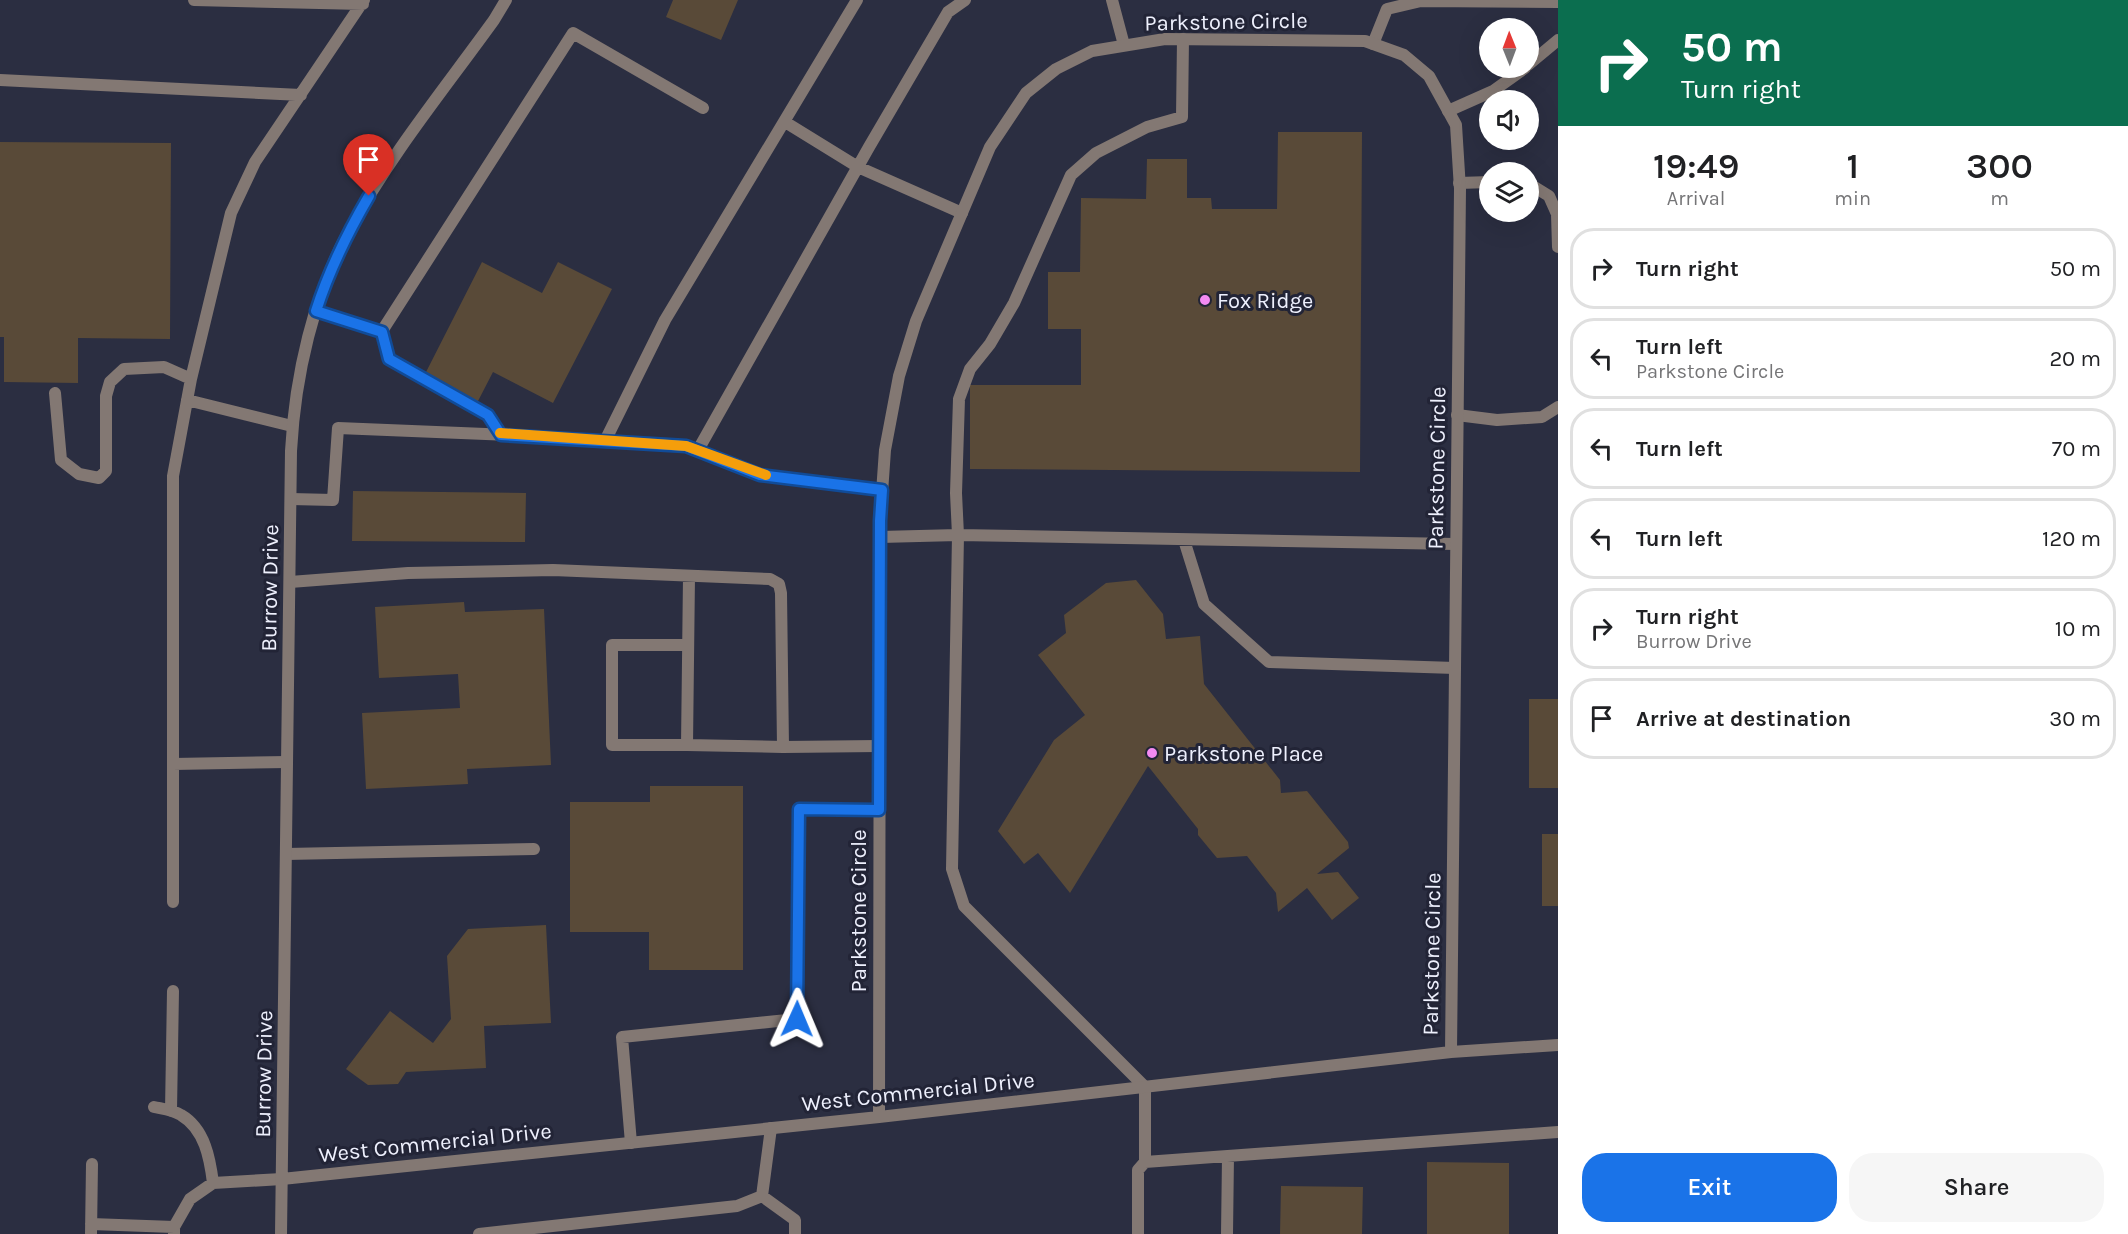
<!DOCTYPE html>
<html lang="en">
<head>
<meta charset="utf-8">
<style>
	:root { --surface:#fff; --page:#f6f6f6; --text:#202124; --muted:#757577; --line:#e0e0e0; --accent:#1a73e8 }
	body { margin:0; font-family:Karla,sans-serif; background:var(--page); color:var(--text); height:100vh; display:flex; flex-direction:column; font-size:22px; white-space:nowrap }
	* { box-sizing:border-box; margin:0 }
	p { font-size:20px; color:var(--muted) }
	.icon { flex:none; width:33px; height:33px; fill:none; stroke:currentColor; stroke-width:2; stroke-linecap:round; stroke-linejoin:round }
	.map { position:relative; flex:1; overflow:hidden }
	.side { display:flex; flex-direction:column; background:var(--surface); width:570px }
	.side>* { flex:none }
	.top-card { background:#0b6e4f; color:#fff; overflow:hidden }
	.needle { width:39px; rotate:359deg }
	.buttons { position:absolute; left:1479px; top:18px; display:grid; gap:12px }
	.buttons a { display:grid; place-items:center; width:60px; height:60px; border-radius:50%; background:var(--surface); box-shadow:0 6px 24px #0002; font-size:30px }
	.pin { position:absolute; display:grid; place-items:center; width:51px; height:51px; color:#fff; margin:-62px -26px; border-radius:50% 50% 50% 0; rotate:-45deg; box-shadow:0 0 6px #0007 }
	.pin .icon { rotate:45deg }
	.me { position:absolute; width:66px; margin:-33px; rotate:1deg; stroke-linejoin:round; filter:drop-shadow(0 0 4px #0008) }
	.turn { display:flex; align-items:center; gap:21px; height:126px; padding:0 24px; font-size:27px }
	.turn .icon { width:78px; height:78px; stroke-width:2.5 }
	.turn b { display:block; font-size:42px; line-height:51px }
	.eta { display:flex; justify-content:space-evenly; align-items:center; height:102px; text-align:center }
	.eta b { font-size:36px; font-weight:600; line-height:42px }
	.action { display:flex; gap:12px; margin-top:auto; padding:12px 24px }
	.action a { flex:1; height:69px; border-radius:24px; background:var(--accent); color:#fff; font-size:24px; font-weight:600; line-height:69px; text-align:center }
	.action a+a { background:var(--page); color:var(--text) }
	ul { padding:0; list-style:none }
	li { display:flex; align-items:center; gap:18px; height:81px; margin:0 12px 9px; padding:0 12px; border:3px solid var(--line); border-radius:24px }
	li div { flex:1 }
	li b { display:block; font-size:22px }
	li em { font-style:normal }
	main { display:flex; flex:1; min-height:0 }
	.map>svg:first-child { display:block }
	.building { fill:#594a38 }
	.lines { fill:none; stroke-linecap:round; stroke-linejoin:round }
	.lane { stroke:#837873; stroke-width:12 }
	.street { stroke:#837873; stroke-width:12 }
	.route-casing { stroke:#114b97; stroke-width:15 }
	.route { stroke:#1a73e8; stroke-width:10 }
	.slow { stroke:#f59e0b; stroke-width:10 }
	.poi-dot { fill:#f38af2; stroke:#222436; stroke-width:2 }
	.labels { text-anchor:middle; stroke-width:6; stroke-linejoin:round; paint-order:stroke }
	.street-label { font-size:22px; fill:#eef0fd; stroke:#222436 }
	.poi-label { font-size:22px; fill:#eef0fd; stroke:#222436; text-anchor:start }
</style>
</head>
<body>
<main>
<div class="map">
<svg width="1558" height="1234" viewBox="0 0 1558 1234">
	<rect width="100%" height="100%" fill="#2b2e41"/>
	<path class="building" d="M673 0H738L721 40 666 17Z
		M1278 132H1362L1360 472 970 469V385H1081V329H1048V272H1080L1081 198 1146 199 1147 159H1187V198H1211L1212 209H1277Z
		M0 142 171 143 170 339 78 338V383L4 382V337H0Z
		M482 262 542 293 558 262 612 289 553 403 493 372 477 403 424 376Z
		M353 491 526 493 525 542 352 541Z
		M1136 580 1163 614 1166 639 1200 636 1204 684 1280 780 1281 793 1307 791 1348 842 1349 848 1317 874 1338 872 1359 898 1332 920 1307 888 1278 912 1276 893 1247 856 1217 858 1198 835V829L1148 766 1070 893 1038 853 1024 864 998 831 1054 740 1085 715 1038 655 1066 633 1064 615 1106 583Z
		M464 602 465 612 544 609 551 765 467 769 468 784 366 789 362 713 460 708 458 674 379 678 375 607Z
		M1529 699H1558V788H1529Z
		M650 786H743V970H649V932H570V802H650Z
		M1542 834H1558V906H1542Z
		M546 925 551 1023 484 1026 486 1068 406 1072 398 1084 368 1085 346 1069 390 1011 433 1043 451 1019 447 956 468 929Z
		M1427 1162 1509 1163V1234H1427Z
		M1281 1186 1363 1187 1362 1234H1280Z"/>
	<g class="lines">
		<path class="lane" d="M194 0 363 4
			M1112 0 1124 45
			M1373 44 1387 9 1421 1 1558 2
			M1528 65 1558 40
			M0 80 301 95
			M1448 111 1493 91 1525 68
			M785 122 858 167 962 213
			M1459 183 1490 182
			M1528 183 1549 196 1557 214 1558 247
			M316 311 382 331 573 33 703 108
			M382 331 389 359 488 415 501 435
			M55 393 61 460 79 474 99 478 106 471V396L110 382 124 369 164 367 191 379
			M187 400 292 426
			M1457 415 1497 420 1542 417 1558 407
			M605 441 665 320 857 0
			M698 450 869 147 948 12 965 0
			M291 499 333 500 338 428 532 436 686 446 760 475 882 490
			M880 537 958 535 1456 544
			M1184 540 1204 604 1269 662 1455 668
			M689 576 687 745 783 747
			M290 582 408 573 553 570 770 579 779 584 781 593 783 747 879 746
			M687 745H612V645H687
			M173 764 287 762
			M286 854 534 849
			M173 902V476L191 379 231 213 255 162 364 0
			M154 1107C163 1109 173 1110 181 1115 205 1129 210 1159 213 1183
			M171 1111 173 991
			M631 1143 622 1037 797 1019 799 809 879 810
			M1145 1162V1087L964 906 952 869 958 535 956 493 959 399 970 369 990 344 1014 303 1071 175 1096 153 1147 127 1182 117 1183 39
			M762 1196 795 1220V1234
			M91 1224 174 1227
			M91 1234 92 1164
			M174 1234V1227L190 1199 213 1183 282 1179
			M479 1234 737 1206 762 1196 771 1128
			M1138 1234V1170L1145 1162 1558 1132
			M1227 1234 1228 1156"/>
		<path class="street" d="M879 1117 880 521 885 450 899 376 916 321 990 147 1026 93 1056 69 1092 51 1165 39 1365 41 1404 55 1429 76 1456 125 1460 189 1451 1052
			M282 1179 879 1117 1451 1052 1558 1045
			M281 1234 291 451C295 376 313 296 350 229 390 155 445 88 494 20L506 0"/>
	</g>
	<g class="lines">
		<defs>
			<path id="route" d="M369 196C348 232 329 270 316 311L382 332 389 359 488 415 501 435 686 446 760 475 882 490 880 521 879 810 799 809 797 1019"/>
		</defs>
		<use href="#route" class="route-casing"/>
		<use href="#route" class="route"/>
		<path class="slow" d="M500 433 686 446 766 475"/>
	</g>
	<g class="poi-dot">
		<circle cx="1205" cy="300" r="6"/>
		<circle cx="1152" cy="753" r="6"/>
	</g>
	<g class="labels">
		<g class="street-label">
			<text transform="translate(1226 21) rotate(-1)" y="8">Parkstone Circle</text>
			<text transform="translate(1436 468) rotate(-89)" y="8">Parkstone Circle</text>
			<text transform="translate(269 588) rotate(-89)" y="8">Burrow Drive</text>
			<text transform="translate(858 911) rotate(-90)" y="8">Parkstone Circle</text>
			<text transform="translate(1431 954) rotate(-89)" y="8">Parkstone Circle</text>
			<text transform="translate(263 1074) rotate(-89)" y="8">Burrow Drive</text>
			<text transform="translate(918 1091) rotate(-6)" y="8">West Commercial Drive</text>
			<text transform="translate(435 1142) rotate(-6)" y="8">West Commercial Drive</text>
		</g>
		<g class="poi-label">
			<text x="1217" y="308">Fox Ridge</text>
			<text x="1164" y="761">Parkstone Place</text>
		</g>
	</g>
</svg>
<div class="buttons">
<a><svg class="needle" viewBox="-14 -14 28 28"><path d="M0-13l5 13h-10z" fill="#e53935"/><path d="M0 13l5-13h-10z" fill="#757577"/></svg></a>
<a><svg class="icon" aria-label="sound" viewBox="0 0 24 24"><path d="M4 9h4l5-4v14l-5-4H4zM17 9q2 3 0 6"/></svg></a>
<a><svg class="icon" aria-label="layers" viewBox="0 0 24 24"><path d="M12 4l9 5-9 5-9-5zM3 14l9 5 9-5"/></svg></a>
</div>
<div class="pin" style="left:369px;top:196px;background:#d93025"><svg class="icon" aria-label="arrive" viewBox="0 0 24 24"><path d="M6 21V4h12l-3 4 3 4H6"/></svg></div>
<svg class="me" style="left:797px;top:1019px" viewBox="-20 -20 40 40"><path d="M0-17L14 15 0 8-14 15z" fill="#1a73e8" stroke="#fff" stroke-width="4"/></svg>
</div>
<section class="side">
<div class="top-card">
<div class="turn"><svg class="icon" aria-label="right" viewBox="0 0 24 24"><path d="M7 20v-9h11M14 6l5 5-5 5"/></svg><div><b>50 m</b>Turn right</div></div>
</div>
<div class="eta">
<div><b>19:49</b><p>Arrival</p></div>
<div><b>1</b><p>min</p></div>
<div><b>300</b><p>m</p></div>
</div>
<ul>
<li><svg class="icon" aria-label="right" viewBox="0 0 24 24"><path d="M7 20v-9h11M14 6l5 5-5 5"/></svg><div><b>Turn right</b></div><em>50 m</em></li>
<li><svg class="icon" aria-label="left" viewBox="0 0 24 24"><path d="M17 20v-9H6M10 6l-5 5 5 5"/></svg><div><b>Turn left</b><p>Parkstone Circle</p></div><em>20 m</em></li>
<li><svg class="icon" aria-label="left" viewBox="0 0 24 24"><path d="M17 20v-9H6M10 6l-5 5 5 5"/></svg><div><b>Turn left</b></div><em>70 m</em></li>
<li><svg class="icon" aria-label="left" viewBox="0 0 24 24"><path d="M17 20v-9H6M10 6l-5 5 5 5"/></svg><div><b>Turn left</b></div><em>120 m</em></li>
<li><svg class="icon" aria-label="right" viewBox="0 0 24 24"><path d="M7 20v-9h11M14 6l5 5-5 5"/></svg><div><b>Turn right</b><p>Burrow Drive</p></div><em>10 m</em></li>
<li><svg class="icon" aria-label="arrive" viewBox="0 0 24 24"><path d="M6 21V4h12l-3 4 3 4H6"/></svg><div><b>Arrive at destination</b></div><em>30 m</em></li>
</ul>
<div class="action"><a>Exit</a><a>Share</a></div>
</section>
</main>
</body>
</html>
